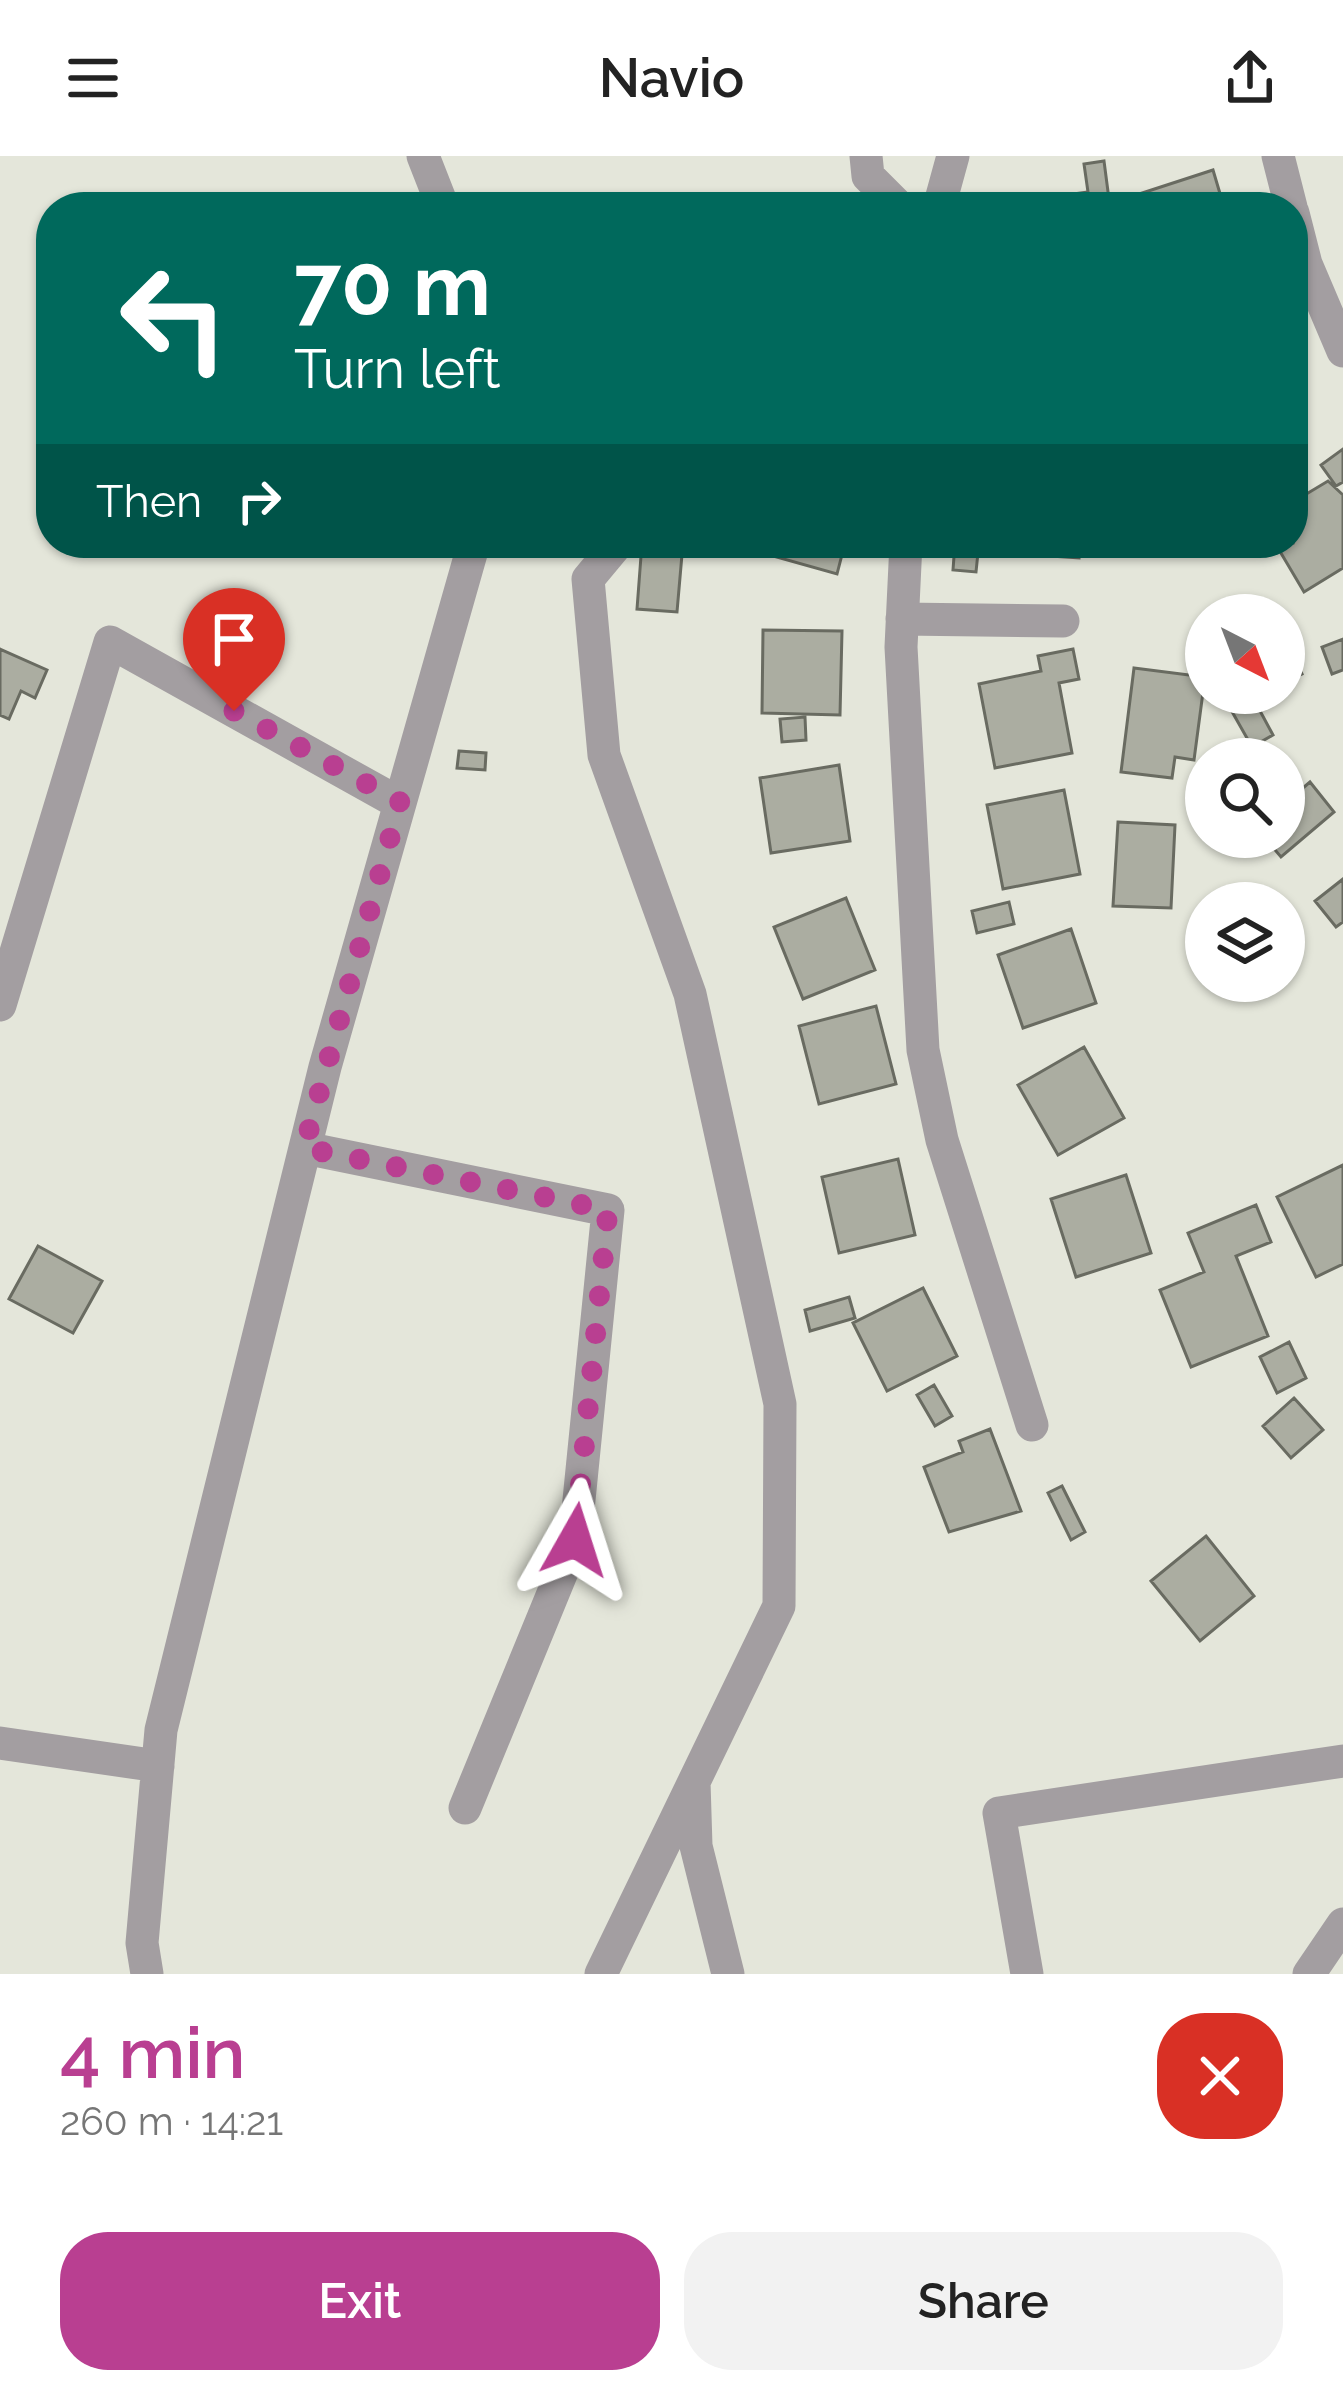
<!DOCTYPE html>
<html lang="en">
<head>
<meta charset="utf-8">
<style>
	:root { --surface:#fff; --page:#f2f2f2; --text:#222; --muted:#767676; --accent:#b93f91 }
	body { margin:0; font-family:Raleway,sans-serif; background:var(--page); color:var(--text); height:100vh; display:flex; flex-direction:column; font-size:45px; white-space:nowrap }
	* { box-sizing:border-box; margin:0 }
	p { font-size:39px; color:var(--muted) }
	.icon { flex:none; width:66px; height:66px; fill:none; stroke:currentColor; stroke-width:2; stroke-linecap:round; stroke-linejoin:round }
	.map { position:relative; height:1818px; overflow:hidden }
	.panel { display:flex; flex-direction:column; background:var(--surface); flex:1 }
	.panel>* { flex:none }
	.banner { position:absolute; left:36px; top:36px; width:1272px; height:366px; border-radius:48px; box-shadow:0 3px 9px #0004; background:#00695c; color:#fff; overflow:hidden }
	.needle { width:78px; rotate:138deg }
	.buttons { position:absolute; left:1185px; top:438px; display:grid; gap:24px }
	.buttons a { display:grid; place-items:center; width:120px; height:120px; border-radius:50%; background:var(--surface); box-shadow:0 3px 9px #0004; font-size:60px }
	.pin { position:absolute; display:grid; place-items:center; width:102px; height:102px; color:#fff; margin:-123px -51px; border-radius:50% 50% 50% 0; rotate:-45deg; box-shadow:0 0 12px #0007 }
	.pin .icon { rotate:45deg }
	.me { position:absolute; width:132px; margin:-66px; rotate:6deg; stroke-linejoin:round; filter:drop-shadow(0 0 9px #0008) }
	.turn { display:flex; align-items:center; gap:42px; height:252px; padding:0 60px; font-size:54px }
	.turn .icon { width:156px; height:156px; stroke-width:2.5 }
	.turn b { display:block; font-size:84px; line-height:102px }
	.then { display:flex; align-items:center; height:114px; padding:0 60px; background:#0003; gap:24px; font-size:45px }
	.round { display:grid; place-items:center; flex:none; width:126px; height:126px; border-radius:48px; background:var(--page) }
	.head { display:flex; align-items:center; justify-content:space-between; height:204px; padding:0 60px }
	h1 { font-size:72px; font-weight:600; line-height:90px; color:var(--accent) }
	.primary-button { display:flex; gap:24px; margin-top:auto; padding:24px 60px }
	.primary-button a { flex:1; height:138px; border-radius:48px; background:var(--accent); color:#fff; font-size:48px; font-weight:600; line-height:138px; text-align:center }
	.primary-button a+a { background:var(--page); color:var(--text) }
	header { display:flex; justify-content:space-between; align-items:center; height:156px; padding:0 60px; background:var(--surface); font-size:54px; font-weight:600 }
	.map>svg:first-child { display:block }
	.building { fill:#abada1; stroke:#696b61; stroke-width:3 }
	.lines { fill:none; stroke-linecap:round; stroke-linejoin:round }
	.minor { stroke:#a39ea1; stroke-width:33 }
	.route { stroke:#b93f91; stroke-width:21; stroke-dasharray:0 37.8 }
</style>
</head>
<body>
<header><svg class="icon" aria-label="menu" viewBox="0 0 24 24"><path d="M4 6h16M4 12h16M4 18h16"/></svg>Navio<svg class="icon" aria-label="share" viewBox="0 0 24 24"><path d="M12 15V3M7 8l5-5 5 5M5 13v7h14v-7"/></svg></header>
<div class="map">
<svg width="1343" height="1818" viewBox="0 0 1343 1818">
	<rect width="100%" height="100%" fill="#e4e6da"/>
	<path class="building" d="M1104 5 1110 51H1030L1029 44 1088 36 1084 8Z
		M1213 14 1224 51H1140L1136 39Z
		M1343 293V326L1336 330 1321 309Z
		M1328 325 1343 339V412L1304 436 1275 387H1293V346Z
		M642 387H683L677 456 637 453Z
		M777 387H845L837 418 773 400Z
		M955 387H979L976 416 953 414Z
		M1003 387H1079V402L1003 397Z
		M1130 387H1205V399L1130 398Z
		M763 474 842 475 840 559 762 557Z
		M1343 483V514L1332 518 1322 491Z
		M0 493 47 514 35 542 21 535 9 563 0 559Z
		M1073 493 1079 523 1059 527 1072 597 995 612 979 528 1041 515 1038 500Z
		M1293 498 1302 518 1284 526V501Z
		M1134 512 1205 521 1194 604 1175 601 1172 622 1121 616Z
		M1252 540 1273 579 1252 591 1230 552Z
		M805 561 806 584 782 586 780 563Z
		M459 595 486 597 485 614 457 612Z
		M839 609 850 685 771 697 760 622Z
		M1310 626 1334 656 1281 701 1264 681H1284V648Z
		M1064 634 1080 718 1003 733 987 649Z
		M1118 666 1175 669 1171 752 1113 750Z
		M1343 723V766L1336 771 1315 745Z
		M846 742 875 814 803 843 774 771Z
		M1009 746 1014 768 977 777 972 755Z
		M1071 773 1096 847 1023 872 998 799Z
		M876 850 896 928 819 948 799 870Z
		M1084 891 1124 962 1058 999 1018 929Z
		M898 1003 915 1079 839 1097 822 1021Z
		M1343 1009V1108L1316 1121 1277 1041Z
		M1126 1019 1151 1097 1076 1121 1051 1043Z
		M1256 1049 1271 1086 1236 1100 1268 1180 1191 1211 1160 1134 1204 1116 1188 1077Z
		M38 1090 102 1125 73 1177 9 1143Z
		M923 1132 957 1200 887 1235 853 1167Z
		M849 1141 855 1162 810 1175 805 1154Z
		M1289 1186 1306 1222 1277 1237 1260 1201Z
		M934 1229 952 1260 935 1270 917 1239Z
		M1294 1242 1323 1274 1291 1302 1263 1270Z
		M990 1273 1021 1355 949 1376 924 1311 963 1296 959 1285Z
		M1062 1330 1085 1376 1071 1384 1048 1337Z
		M1206 1380 1254 1440 1200 1485 1151 1425Z"/>
	<g class="lines">
		<path class="minor" d="M423 0 443 51
			M866 0 868 20 899 51
			M1278 0 1291 51
			M939 51 953 0
			M1293 57 1306 108 1343 195
			M906 387 901 491 923 894 942 984 1032 1269
			M902 463 1063 465
			M0 849 110 486 399 647
			M305 992 608 1054 575 1384 465 1652
			M0 1587 158 1610
			M694 1626 696 1690 728 1818
			M147 1818 142 1787 161 1574 325 911 474 387
			M601 1818 779 1450 780 1248 690 838 604 599 588 423 618 387
			M1027 1818 999 1657 1343 1605
			M1309 1818 1343 1768"/>
	</g>
	<g class="lines">
		<path class="route" d="M234 555 400 646 304 992 608 1054 575 1384"/>
	</g>
</svg>
<div class="buttons">
<a><svg class="needle" viewBox="-14 -14 28 28"><path d="M0-13l5 13h-10z" fill="#e53935"/><path d="M0 13l5-13h-10z" fill="#767676"/></svg></a>
<a><svg class="icon" aria-label="search" viewBox="0 0 24 24"><circle cx="10" cy="10" r="6"/><path d="M15 15l6 6"/></svg></a>
<a><svg class="icon" aria-label="layers" viewBox="0 0 24 24"><path d="M12 4l9 5-9 5-9-5zM3 14l9 5 9-5"/></svg></a>
</div>
<div class="pin" style="left:234px;top:555px;background:#d93025"><svg class="icon" aria-label="arrive" viewBox="0 0 24 24"><path d="M6 21V4h12l-3 4 3 4H6"/></svg></div>
<svg class="me" style="left:575px;top:1384px" viewBox="-20 -20 40 40"><path d="M0-17L14 15 0 8-14 15z" fill="#b93f91" stroke="#fff" stroke-width="4"/></svg>
<div class="banner">
<div class="turn"><svg class="icon" aria-label="left" viewBox="0 0 24 24"><path d="M17 20v-9H6M10 6l-5 5 5 5"/></svg><div><b>70 m</b>Turn left</div></div>
<div class="then">Then<svg class="icon" aria-label="right" viewBox="0 0 24 24"><path d="M7 20v-9h11M14 6l5 5-5 5"/></svg></div>
</div>
</div>
<section class="panel">
<div class="head"><div><h1>4 min</h1><p>260 m · 14:21</p></div><a class="round" style="background:#d93025;color:#fff"><svg class="icon" aria-label="close" viewBox="0 0 24 24"><path d="M6 6l12 12M18 6L6 18"/></svg></a></div>
<div class="primary-button"><a>Exit</a><a>Share</a></div>
</section>
</body>
</html>
